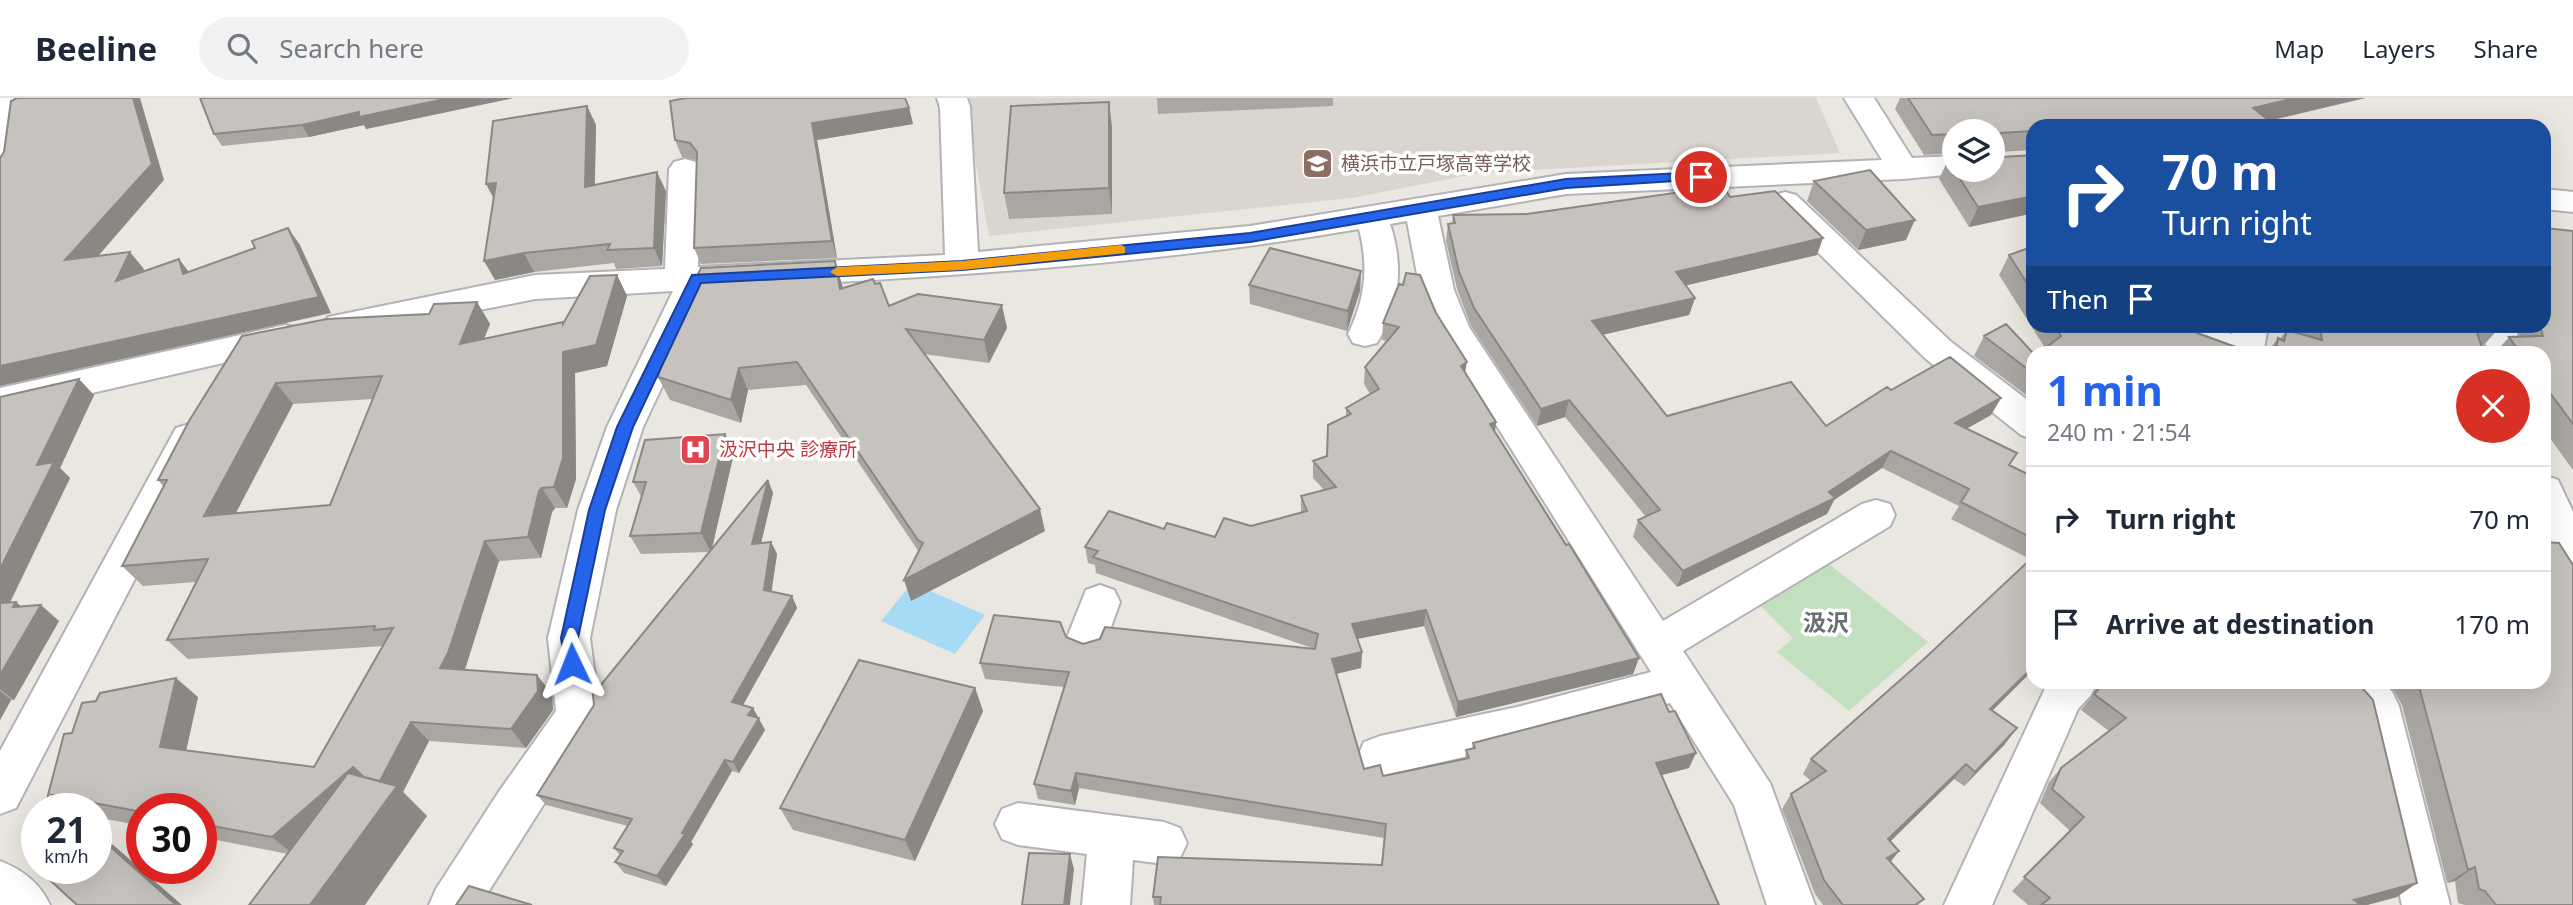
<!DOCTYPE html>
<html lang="en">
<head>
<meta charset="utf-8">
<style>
	:root { --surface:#fff; --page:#f2f2f3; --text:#1f2937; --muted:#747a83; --line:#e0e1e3; --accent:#2563eb }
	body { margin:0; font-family:"Noto Sans","Noto Sans JP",sans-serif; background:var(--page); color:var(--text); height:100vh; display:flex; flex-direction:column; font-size:26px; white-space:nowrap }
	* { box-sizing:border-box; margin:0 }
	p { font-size:23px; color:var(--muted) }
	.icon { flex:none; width:38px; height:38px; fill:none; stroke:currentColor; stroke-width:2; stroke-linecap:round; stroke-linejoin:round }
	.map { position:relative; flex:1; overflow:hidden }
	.sheet { position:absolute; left:2026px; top:248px; width:525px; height:343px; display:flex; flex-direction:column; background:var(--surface); border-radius:21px; box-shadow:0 7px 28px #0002 }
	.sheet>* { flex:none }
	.hud { position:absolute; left:2026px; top:21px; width:525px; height:214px; border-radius:21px; box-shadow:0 7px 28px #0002; background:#1a4fa0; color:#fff; overflow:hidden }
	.buttons { position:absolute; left:1942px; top:21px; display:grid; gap:14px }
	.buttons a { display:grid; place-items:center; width:63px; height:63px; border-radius:50%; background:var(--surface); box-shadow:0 7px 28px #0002; font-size:35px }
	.speed { position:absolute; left:21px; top:695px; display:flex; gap:14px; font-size:35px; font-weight:700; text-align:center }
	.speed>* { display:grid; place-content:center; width:91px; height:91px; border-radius:50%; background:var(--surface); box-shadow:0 7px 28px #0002; line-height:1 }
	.speed small { font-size:18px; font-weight:400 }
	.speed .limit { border:10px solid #d22; background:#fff; color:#111 }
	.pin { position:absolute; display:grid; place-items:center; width:60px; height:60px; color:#fff; margin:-30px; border:4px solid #fff; border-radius:50%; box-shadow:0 2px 7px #0007 }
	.me { position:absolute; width:77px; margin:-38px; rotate:358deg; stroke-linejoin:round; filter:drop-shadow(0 0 5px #0008) }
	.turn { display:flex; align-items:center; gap:24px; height:147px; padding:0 21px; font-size:32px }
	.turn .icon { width:91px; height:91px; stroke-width:2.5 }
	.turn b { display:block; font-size:49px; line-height:60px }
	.then { display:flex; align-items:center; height:66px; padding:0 21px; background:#0003; gap:14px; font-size:26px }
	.round { display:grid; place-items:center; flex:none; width:74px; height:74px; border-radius:37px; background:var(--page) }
	.summary { display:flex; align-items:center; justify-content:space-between; height:119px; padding:0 21px }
	h1 { font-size:42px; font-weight:700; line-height:52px; color:var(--accent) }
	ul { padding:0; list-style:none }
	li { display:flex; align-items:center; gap:21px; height:105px; padding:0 21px; border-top:2px solid var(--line) }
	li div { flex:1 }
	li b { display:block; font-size:26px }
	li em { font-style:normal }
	header { display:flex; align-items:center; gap:42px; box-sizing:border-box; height:98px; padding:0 35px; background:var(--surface); border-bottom:2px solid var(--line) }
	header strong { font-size:33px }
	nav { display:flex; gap:38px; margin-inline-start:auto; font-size:24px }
	.search { width:490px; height:63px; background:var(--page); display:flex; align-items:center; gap:18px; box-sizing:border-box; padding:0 24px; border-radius:38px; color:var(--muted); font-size:26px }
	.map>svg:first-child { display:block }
	.education { fill:#dad6cf }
	.green { fill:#c2e0bf }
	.water { fill:#a6daf5 }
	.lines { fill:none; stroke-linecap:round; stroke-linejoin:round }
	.minor-casing { stroke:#b1b3b7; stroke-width:4 }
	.minor { fill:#fff; fill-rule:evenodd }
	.wall { fill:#aaa7a3; fill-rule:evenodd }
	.shaded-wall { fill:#8b8884 }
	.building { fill:#c6c2bd; stroke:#8b8884; stroke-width:2; fill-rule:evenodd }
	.route { fill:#2563eb; stroke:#184099; stroke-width:2 }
	.slow { fill:#f59e0b }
	.labels { text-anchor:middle; stroke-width:7; stroke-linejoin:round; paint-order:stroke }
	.education-label { font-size:19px; fill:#785e54; stroke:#fff; text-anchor:start }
	.health-label { font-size:19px; fill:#be3a42; stroke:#fff; text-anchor:start }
	.quarter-label { font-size:23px; font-weight:bold; fill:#6a6f72; stroke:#fff }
</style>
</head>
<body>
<header>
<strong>Beeline</strong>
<div class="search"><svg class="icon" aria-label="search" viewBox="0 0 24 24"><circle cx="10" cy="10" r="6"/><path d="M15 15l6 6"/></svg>Search here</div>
<nav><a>Map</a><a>Layers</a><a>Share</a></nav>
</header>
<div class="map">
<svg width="2573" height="807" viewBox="0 0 2573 807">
	<rect width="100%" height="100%" fill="#eae7e0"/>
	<path class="education" d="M964 0H1816L1840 55 1479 75 1352 100 989 138Z"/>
	<path class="green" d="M1829 466 1928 544 1849 613 1777 554 1793 540 1758 505Z"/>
	<path class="water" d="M912 485 985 517 955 556 881 523Z"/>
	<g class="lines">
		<defs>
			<path id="minor" d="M0 0H24L16 70 11 77 0 80Z
				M937 0H967L970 9 978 154 1250 128 1566 76 1882 62 1844 0H1874L1912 60 1955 58V72H1968L1966 75 1903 81 1566 96 1438 118 1454 192 1469 229 1663 523 1862 406 1876 402 1890 406 1895 417 1890 428 1683 553 1770 685 1815 807H1767L1734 707 1670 605 1517 647 1380 678 1364 672 1358 658 1364 644 1380 638 1517 609 1651 574 1436 231 1420 192 1407 123 1390 126C1404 168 1400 207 1377 245L1365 248 1353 245 1348 236C1365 202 1369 169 1359 131 1144 168 926 180 708 191L643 329 616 412 590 540 600 617 480 807H429L436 791 498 695 556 613 548 540 578 412 607 329 673 193 535 201 340 240 328 237 323 228 328 219 535 177 665 171 669 71 674 64 685 61 696 64 701 71 698 169 945 157 940 9Z
				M2544 91 2573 94V114L2544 111Z
				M1785 94 1796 97 1950 243 2034 307V341L2021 337 1926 261 1774 111 1769 104 1774 97Z
				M285 227 297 230 302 239 297 248 0 316V290Z
				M2184 228H2205L2232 236 2234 228H2268L2263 256H2212L2184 246 2179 237Z
				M2481 228H2515L2523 256H2488Z
				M189 326 202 330 208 340 16 710 0 716V653L176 330Z
				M2544 377 2558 382 2573 414V464C2536 452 2544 409 2544 377Z
				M1100 487 1114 492 1120 504 1102 554 1087 559 1072 554 1066 542 1086 492Z
				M2048 584H2097L2091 597 2078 611 1992 807H1944Z
				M2335 584H2384L2393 595 2399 608 2450 807H2402L2358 616 2341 597Z
				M1018 705 1164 724 1180 730 1187 745 1180 760 1164 766 1133 762 1130 807H1082L1087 756 1018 747 1002 741 995 726 1002 711Z
				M0 763C23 772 40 785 50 807H0Z"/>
		</defs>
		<use href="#minor" class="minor-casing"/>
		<use href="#minor" class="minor"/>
	</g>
	<path class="wall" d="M200 0H513L366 31 364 27 309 39 222 48 214 36Z
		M1157 0H1333V8L1158 16Z
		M1900 0H2365L2269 23 2034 28V52L1998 54 1996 57 2002 59 2034 57V115L1969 129 1939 81 1948 62 1993 72V33H1955V55L1924 57 1895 11Z
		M1109 4 1112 30V116L1009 121 1004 95Z
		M587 8 596 27 595 87 666 93 662 168 616 171 614 165 534 174 495 182Z
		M909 10 913 26 817 42 837 160 701 166 694 150 697 62 682 59 675 42Z
		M1814 83 1906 142 1858 152 1807 103Z
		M1730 99 1817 157 1686 187 1695 200 1689 217 1603 236 1667 318 1826 328 1891 292 2001 300 1991 317 1966 331 2009 368 2034 379V575L2031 574 1993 612 2005 646 1964 688 1954 681 1890 744 1899 753 1890 764 1919 807H1823L1815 796 1782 711 1791 696 1811 683 1803 676 1811 661 1924 561 2030 461 1951 421 1959 408 1882 370 1834 402 1827 416 1677 489 1633 439 1638 422 1646 419 1565 319 1537 328 1471 228 1457 191 1446 143 1448 126 1452 125 1453 117 1527 116Z
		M2573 133V372L2544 332V256H2494L2509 239H2520L2517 228H2544Z
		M2034 148V228H2178L2045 250 1999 177 2009 157Z
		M835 163 843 190 875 186 889 208 1007 230 989 265 924 256 1045 433 911 503 919 454 806 287 748 292 741 325 670 302 658 279Z
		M1361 173 1360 193 1347 233 1250 206 1249 187Z
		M617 177 627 198 607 268 575 275 576 381 567 410H555L552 414 541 460 499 463 465 572 552 596 553 612 526 650 429 643 403 694 427 718 288 756 201 739V710H142V728L96 719V710H46L48 697 198 599 186 652 314 669 383 548 188 561 167 542 196 484 143 488 122 468 163 388 158 382 189 323 429 216 477 204 490 226 484 241 564 225ZM373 301 330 407 236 415 293 306Z
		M1436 215 1465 274 1496 324 1495 333 1639 560 1633 576 1456 619 1424 528 1357 541 1362 554 1361 570 1336 576 1364 671 1383 678 1465 661 1466 652 1472 651 1473 645 1689 670 1661 677 1719 807H1154L1153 799 1381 767 1384 740 1079 690 1075 707 1038 701 1034 686 1064 589 985 581 980 565 1066 539 1083 546 1315 551 1096 475 1095 467 1088 465 1085 449 1164 431 1215 439 1301 414V398L1324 392 1313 380V363L1327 358 1346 319V310L1370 296 1364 286 1365 269 1387 243 1382 242 1383 225Z
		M2302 228H2501L2483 248 2480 244 2484 256H2266L2278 240 2280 241 2287 232 2303 237Z
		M1984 238 2034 256V293L2026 297 1974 258Z
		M94 297 60 370 70 380 10 505 16 504 21 509 59 523 14 602H11L0 622V299Z
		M725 336 734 355 712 451 768 382 773 395 761 445 771 444 777 456 771 493 792 498 797 510 743 607 753 610 765 632 739 675 732 673 691 744 693 746 666 788 624 775 615 764 620 757 614 750 628 728 546 707 537 697 594 607 600 588 709 454 641 456 630 438 642 400 633 384Z
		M2098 584H2357L2397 799 2367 807H2028L2012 793 2070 733 2040 705 2049 684 2061 670 2109 633 2081 612 2094 596Z
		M2387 584H2544L2573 807H2465L2458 805 2455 783 2447 785 2402 607 2395 594Z
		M975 590 983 613 915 763 793 732 780 710Z"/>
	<path class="shaded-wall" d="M133 0H140L164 82 80 179 65 162Z
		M450 0H513L366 31 364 27 309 39 302 27 359 14Z
		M2295 0H2365L2246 28 2253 10Z
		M1109 4 1112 30V116L1109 90Z
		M587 8 596 27 594 108 585 89Z
		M909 10 913 26 817 42 837 160 832 143 812 25Z
		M657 74 666 93 662 168 654 150Z
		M496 85V105L486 86Z
		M2034 98V115L1969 129 1978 109Z
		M1915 122 1906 142 1858 152 1866 132Z
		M288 130 300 147 331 215 0 288V268L319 199Z
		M1823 140 1817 157 1671 191 1676 174Z
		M130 154 144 171 130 200 116 183Z
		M524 155 534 174 495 182 484 163Z
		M179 161 192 178 183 176Z
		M835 163 842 187 847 214 840 191Z
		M1361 173 1360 193 1347 233 1348 213Z
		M617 177 627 198 607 268 575 275 576 381 567 410 554 389 563 254Z
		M1695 200 1689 217 1589 240 1592 223Z
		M477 204 490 226 473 268 460 246Z
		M1002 207 1007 230 989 265 984 242Z
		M1467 264 1464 281 1461 268Z
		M739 270 748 292 741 325 731 302Z
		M79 281 94 297 60 370 70 380 1 522 0 521V471L37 367Z
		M2034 284V293L2026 297Z
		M276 285 293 306 223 439 204 418Z
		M2001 300 1991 317 1946 342 1955 325Z
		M1569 302 1565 319 1537 328 1541 311Z
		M1496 324 1494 341 1490 326Z
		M725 336 734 355 711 454 701 435Z
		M1891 353 1882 370 1834 402 1827 416 1677 489 1683 473 1829 394Z
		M768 382 773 395 758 458 752 446Z
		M542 390 555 410 552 414 541 460 528 439 539 393Z
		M1040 411 1045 433 911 503 904 482Z
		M485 443 499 463 464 574 440 570Z
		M771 444 777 456 770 504 764 492Z
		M792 498 797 510 738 616 732 604Z
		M16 504 34 519 41 507 59 523 14 602 0 591V577L13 509Z
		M1426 512 1424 528 1351 542 1352 526Z
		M1362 554 1361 570 1331 577 1332 561Z
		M1639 560 1633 576 1456 619 1458 604Z
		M2034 568V571L1979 626 1990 611Z
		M537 577 552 596 553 612 526 650 511 631Z
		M176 580 198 599 183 667 160 649Z
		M975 590 983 613 915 763 905 742Z
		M0 593 11 602 0 622Z
		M753 610 765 632 739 675 733 664 748 617Z
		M411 624 429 643 403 694 427 718 365 807H310L376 690Z
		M2017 630 2005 646 1964 688 1975 674Z
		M1696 655 1689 670 1650 680 1656 665Z
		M725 662 732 673 691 744 693 746 666 788 657 778Z
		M1966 666 1954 681 1878 755 1888 741Z
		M353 669 372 688 294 757 272 739Z
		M1076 675 1079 690 1075 707 1071 693Z
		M52 697 71 710H67Z
		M96 732 182 807H176L96 736Z
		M1899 753 1888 767 1887 760Z
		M1070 756 1074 771 1070 807H1064Z
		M2475 769 2455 783 2447 785 2468 772Z
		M2417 785 2397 799 2367 807H2348L2354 802Z"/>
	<path class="building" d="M17 0H133L152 66 65 162 130 154 116 183 179 161 183 176 255 150 252 143 288 130 319 199 0 268V60L4 54 11 3Z
		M200 0H450L359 19V14L302 27 214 36Z
		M686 0H905L909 10 812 25 832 143 694 150 697 54 690 45 675 42 670 3Z
		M1908 0H2295L2253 10 2276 28H2034V33L2000 35V50H1993V33H1955V36L1932 37Z
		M1109 4V90L1004 95 1011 8Z
		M587 8 585 89 657 74 654 150 607 152 610 146 524 155 484 163 496 85 486 86 493 23Z
		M1993 56 2002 59 2034 57V98L1978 109 1948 62 1955 61V72H1993Z
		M1870 72 1915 122 1866 132 1814 83Z
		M1723 88 1730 99 1775 93 1823 140 1676 174 1695 200 1592 223 1667 318 1791 284 1826 328 1887 289 1891 292 1950 259 2001 300 1955 325 2017 355 2009 367 2034 379V441L1961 404 1969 391 1891 353 1829 394 1835 400 1683 473 1638 422 1660 412 1569 302 1541 311 1474 210 1459 174 1448 126 1455 125 1453 117 1527 116Z
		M2544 130 2573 133V326L2544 287V256H2521L2509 239 2543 238 2540 228H2544Z
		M2034 148V196L2009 157Z
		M1270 150 1361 173 1348 213 1249 187Z
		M835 163 840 191 873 181 875 186 880 185 889 208 918 196 1002 207 984 242 906 231 1040 411 904 482 923 445 918 442 797 264 739 270 731 302 658 279 672 230 701 170Z
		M1406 175 1420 177 1436 215 1467 264 1461 268 1496 324 1490 326 1566 447 1569 446 1639 560 1458 604 1426 512 1352 526 1362 554 1332 561 1364 671 1380 667 1383 678 1469 660 1466 652 1475 650 1473 645 1661 596 1669 614 1675 613 1696 655 1656 665 1719 807H1160L1161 799H1153L1158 759 1382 767 1386 726 1076 675 1071 693 1034 686 1069 574 980 565 994 517 1060 524 1066 539 1083 546 1100 541 1105 529 1315 551 1318 536 1093 459 1098 453 1085 449 1109 413 1164 431 1167 425 1215 439 1224 420 1251 428 1307 413 1301 398 1336 389 1313 363 1327 358 1328 327 1351 316 1346 310 1379 291 1365 269 1399 229 1383 225 1399 186 1403 187Z
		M617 177 596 247 563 254V360L554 389 542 390 539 393 528 439 485 443 448 555 440 570 537 577 538 593 511 631 411 624 380 683 364 679 353 669 272 739 201 726V710H142V714L52 697 67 710H46L48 697 64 636 72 635 82 605 96 603 100 595 176 580 160 649 314 669 393 530 374 532 375 528 167 542 208 461 122 468 167 382H158L189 323 242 238 327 221 429 216 434 206 477 204 460 246 563 224V226L590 178ZM382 278 330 407 204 418 276 285Z
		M2006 226 2034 256V276L1984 238Z
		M2054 228H2178L2255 256H2038L2061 238Z
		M2320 228H2475L2484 256H2275L2278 240 2284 243 2287 232 2322 242Z
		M79 281 37 367 54 364 0 471V299Z
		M725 336 701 435 630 438 646 384H633L645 342Z
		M768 382 752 446 771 444 764 492 792 498 732 604 753 610 748 617 759 620 733 664 725 662 682 735 685 736 657 778 615 764 623 753 614 750 632 721 537 697 594 607 592 588H600Z
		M2544 444 2559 445 2573 467V807H2496L2485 793 2479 791 2475 769 2468 772 2420 592 2416 584H2544Z
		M2034 458V568L1990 611 2017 630 1975 674 1966 666 1888 741 1899 753 1887 760 1924 801 1915 807H1843L1824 782 1791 696 1826 673 1811 661 1924 561Z
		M16 504 13 509 41 507 0 577V505Z
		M859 562 975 590 905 742 780 710Z
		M2105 584H2357L2373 602 2417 785 2354 802 2361 807H2041L2050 800 2024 779 2084 719 2052 691 2061 670 2126 620 2094 596Z
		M348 675 397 688 310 807H249Z
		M96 736 176 807H77L39 772 40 770H96Z
		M1029 755 1070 756 1064 807H1022Z
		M469 788 532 807H456Z"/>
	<path class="route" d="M1701 74 1708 79 1706 81 1566 90 1250 144 962 172 701 185 633 329 605 412 578 540 581 566 578 571 572 573 566 571 561 540 589 412 617 329 692 177 962 163 1250 135 1566 81Z"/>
	<path class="slow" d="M1121 147 1125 149V155L962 172 837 178 830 174 837 169 962 163Z"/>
	<defs>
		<symbol id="school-square" viewBox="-11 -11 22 22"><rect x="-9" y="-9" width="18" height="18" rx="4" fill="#8d6e63" stroke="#fff"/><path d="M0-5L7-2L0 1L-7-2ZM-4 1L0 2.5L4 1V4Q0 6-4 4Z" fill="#fff"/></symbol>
		<symbol id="hospital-square" viewBox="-11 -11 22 22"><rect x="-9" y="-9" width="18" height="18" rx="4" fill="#e0444e" stroke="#fff"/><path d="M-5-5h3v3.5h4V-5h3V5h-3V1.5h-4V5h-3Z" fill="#fff"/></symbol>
	</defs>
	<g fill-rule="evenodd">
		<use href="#school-square" x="1300" y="48" width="35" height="35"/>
		<use href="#hospital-square" x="678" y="334" width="35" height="35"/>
	</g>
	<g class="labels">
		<g class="education-label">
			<text x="1341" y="72">横浜市立戸塚高等学校</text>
		</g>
		<g class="health-label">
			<text x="719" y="358">汲沢中央 診療所</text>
		</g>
		<g class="quarter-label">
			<text x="1826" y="533">汲沢</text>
		</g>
	</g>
</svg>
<div class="buttons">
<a><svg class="icon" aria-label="layers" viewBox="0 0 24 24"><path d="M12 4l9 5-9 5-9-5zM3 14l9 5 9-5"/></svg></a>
</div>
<div class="speed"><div>21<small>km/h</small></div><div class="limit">30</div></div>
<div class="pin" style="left:1701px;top:79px;background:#d93025"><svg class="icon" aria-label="arrive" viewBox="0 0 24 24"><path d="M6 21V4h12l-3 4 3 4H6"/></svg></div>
<svg class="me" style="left:572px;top:566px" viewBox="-20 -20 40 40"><path d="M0-17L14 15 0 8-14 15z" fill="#2563eb" stroke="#fff" stroke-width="4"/></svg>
<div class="hud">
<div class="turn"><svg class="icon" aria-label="right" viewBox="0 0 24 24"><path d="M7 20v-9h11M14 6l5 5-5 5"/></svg><div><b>70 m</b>Turn right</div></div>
<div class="then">Then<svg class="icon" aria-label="arrive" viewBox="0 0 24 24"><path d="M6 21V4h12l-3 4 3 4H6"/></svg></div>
</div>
<section class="sheet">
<div class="summary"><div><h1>1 min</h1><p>240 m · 21:54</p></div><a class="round" style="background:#d93025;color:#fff"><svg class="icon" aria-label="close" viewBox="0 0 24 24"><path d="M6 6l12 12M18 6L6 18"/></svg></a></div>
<ul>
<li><svg class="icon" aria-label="right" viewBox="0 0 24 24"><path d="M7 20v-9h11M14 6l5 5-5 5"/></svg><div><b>Turn right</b></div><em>70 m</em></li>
<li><svg class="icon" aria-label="arrive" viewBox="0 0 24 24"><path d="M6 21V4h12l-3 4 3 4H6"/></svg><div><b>Arrive at destination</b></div><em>170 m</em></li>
</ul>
</section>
</div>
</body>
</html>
